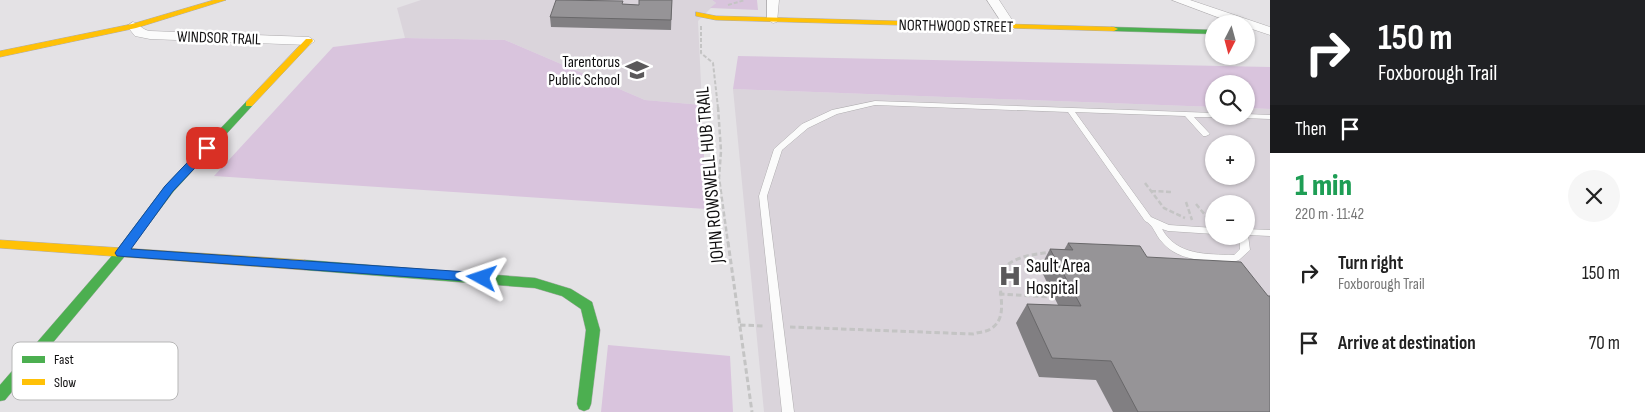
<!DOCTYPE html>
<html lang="en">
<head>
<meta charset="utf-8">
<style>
	:root { --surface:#fff; --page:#f6f6f6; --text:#222; --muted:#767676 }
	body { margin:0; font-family:"Sofia Sans Condensed",sans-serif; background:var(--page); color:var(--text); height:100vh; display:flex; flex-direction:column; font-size:19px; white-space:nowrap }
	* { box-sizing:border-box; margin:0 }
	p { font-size:16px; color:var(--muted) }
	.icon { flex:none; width:28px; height:28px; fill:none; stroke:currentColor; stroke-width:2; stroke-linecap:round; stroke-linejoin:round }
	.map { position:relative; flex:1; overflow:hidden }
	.details { display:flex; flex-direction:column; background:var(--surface); width:375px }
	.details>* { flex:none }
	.guide { background:#202124; color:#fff; overflow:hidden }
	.needle { width:32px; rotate:186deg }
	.fabs { position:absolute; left:1205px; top:15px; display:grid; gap:10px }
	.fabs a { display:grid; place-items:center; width:50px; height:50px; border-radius:50%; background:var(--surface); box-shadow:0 1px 4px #0004; font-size:25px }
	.pin { position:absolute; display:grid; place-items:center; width:42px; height:42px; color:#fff; margin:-21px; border-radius:10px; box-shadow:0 2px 8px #0006 }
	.me { position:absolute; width:55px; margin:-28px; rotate:275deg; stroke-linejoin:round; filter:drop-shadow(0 0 4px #0008) }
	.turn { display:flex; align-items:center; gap:18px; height:105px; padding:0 25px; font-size:22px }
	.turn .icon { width:65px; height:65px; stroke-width:2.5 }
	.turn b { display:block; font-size:35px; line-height:42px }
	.then { display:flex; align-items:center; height:48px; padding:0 25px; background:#0003; gap:10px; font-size:19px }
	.round { display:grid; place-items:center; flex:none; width:52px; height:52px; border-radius:26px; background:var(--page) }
	.head { display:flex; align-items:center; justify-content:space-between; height:85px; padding:0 25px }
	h1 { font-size:30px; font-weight:800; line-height:38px; color:#1e9e55 }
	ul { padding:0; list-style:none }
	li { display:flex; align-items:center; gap:15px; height:70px; padding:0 25px }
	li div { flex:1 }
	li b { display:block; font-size:19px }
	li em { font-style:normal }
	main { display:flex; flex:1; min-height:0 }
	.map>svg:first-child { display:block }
	.built { fill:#dad4db; fill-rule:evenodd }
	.green { fill:#d9c4dd }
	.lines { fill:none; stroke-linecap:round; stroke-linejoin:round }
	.lane-casing { stroke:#afadaf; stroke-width:1 }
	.street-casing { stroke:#afadaf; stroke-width:1 }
	.fast-casing { stroke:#afadaf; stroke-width:1 }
	.slow-casing { stroke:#afadaf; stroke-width:1 }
	.path-far2 { stroke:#c4c4c4; stroke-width:2; stroke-dasharray:4 2; stroke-linecap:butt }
	.path-far1 { stroke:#c4c4c4; stroke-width:2.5; stroke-dasharray:5 2.5; stroke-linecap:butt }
	.path { stroke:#c4c4c4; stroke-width:3; stroke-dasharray:5.5 3; stroke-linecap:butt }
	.lane { fill:#fbfbfb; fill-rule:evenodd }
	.street { fill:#fbfbfb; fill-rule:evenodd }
	.fast { fill:#4caf50; fill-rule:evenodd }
	.slow { fill:#ffc107; fill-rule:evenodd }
	.wall { fill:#817f82 }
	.building { fill:#969497; stroke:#69686a }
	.route { fill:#1a73e8; stroke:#114b97 }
	.labels { text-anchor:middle; stroke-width:5; stroke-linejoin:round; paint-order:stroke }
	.far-street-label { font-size:16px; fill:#0f0e0f; stroke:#fff }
	.far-poi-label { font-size:16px; fill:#0f0e0f; stroke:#fff; text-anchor:end }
	.street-label { font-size:19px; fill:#0f0e0f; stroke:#fff }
	.poi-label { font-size:19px; fill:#0f0e0f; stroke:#fff; text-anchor:start }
	.key { fill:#fff; stroke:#b7b7b7; stroke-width:1 }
	.key-label { font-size:14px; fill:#0f0e0f }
</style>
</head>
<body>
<main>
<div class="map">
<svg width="1270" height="412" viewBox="0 0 1270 412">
	<rect width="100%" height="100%" fill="#e4e2e5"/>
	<path class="built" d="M421 0H712L716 3 698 21 702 105 645 100 505 40 405 38 397 8Z
		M733 89 1214 107V116H1246V108L1270 109V412H764ZM1214 144H1246V176H1214ZM1214 204H1246V236H1214Z"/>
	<path class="green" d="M712 0H757L758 10 710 8 716 3Z
		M405 38 505 40 645 100 702 105 706 209 214 176 333 47Z
		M738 56 1270 67V109L1246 108V84H1214V107L733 89Z
		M608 345 730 356 733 412H601Z"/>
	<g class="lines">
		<defs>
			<path id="lane" d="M875 101 1214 113V116L1217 117H1194L1210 134 1206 136H1203L1185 116 1075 112 1151 217 1169 225 1214 228V234L1168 231 1162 229C1177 256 1207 254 1234 255L1240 249 1239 236H1246V229L1270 230V236L1248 235 1250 250 1239 260 1236 261C1210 261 1180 263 1162 242 1155 235 1154 225 1145 221L1068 112 875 105 837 114 808 128 782 150 767 196 794 412H782L759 196 774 149 802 124 832 110Z
				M1246 114 1270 115V119L1243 118 1242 116H1246Z"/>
			<path id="street" d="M767 0H779L777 22 773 23 767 19Z
				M987 0H999L1016 26 1014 29H1006Z
				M1172 0H1190L1270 27V35L1246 27V24H1236Z
				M133 22C140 24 142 30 150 31L309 37 315 41 309 45 150 39 135 36 127 26Z"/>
			<path id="fast" d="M1111 27 1214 30V34L1114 31 1110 29Z
				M249 101 252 102V106L173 192 125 256 5 400 0 401V385L117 250 165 186 246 102Z
				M305 260 535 278 571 289 592 302 600 330 591 404 589 409 584 411 579 409 577 404 586 330 581 309 562 296 535 288 305 270 301 268 299 265 301 262Z"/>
			<path id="slow" d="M214 0H226L136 28 0 57V51L132 24Z
				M696 12 716 16 1114 27 1118 29 1114 31 716 20 696 16Z
				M306 39H312L313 41 252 106H246V102Z
				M0 240 305 260 309 262 311 265 309 268 305 270 0 248Z"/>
		</defs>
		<use href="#lane" class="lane-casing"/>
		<use href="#street" class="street-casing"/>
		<use href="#fast" class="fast-casing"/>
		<use href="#slow" class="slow-casing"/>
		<path class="path-far2" d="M728 5 745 0
			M701 26V53L713 63 718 108"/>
		<path class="path-far1" d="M718 107 721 151 719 178 728 243
			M1145 183 1164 208 1185 218
			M1151 191 1172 192
			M1186 202 1192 220
			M1196 204 1210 221"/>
		<path class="path" d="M728 242 752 412
			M999 294 1052 297
			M740 325 765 326
			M790 327 973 334C979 332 987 332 992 328 1014 312 988 279 1010 263 1022 255 1038 254 1052 252"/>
		<use href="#lane" class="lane"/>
		<use href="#street" class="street"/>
		<use href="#fast" class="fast"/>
		<use href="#slow" class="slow"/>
	</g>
	<path class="wall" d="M672 0 671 30 551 27 550 17 623 4 639 5Z
		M1068 243 1147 257 1270 412H1113L1096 380 1039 377 1016 323 1027 304 1058 305 1040 268 1050 249 1064 250Z"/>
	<path class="building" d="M556 0 623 1 622 4 639 5V0H672L671 20 550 17Z
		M1068 243 1140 246 1147 257 1241 262 1268 296H1270V412H1138L1111 361 1052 358 1027 304 1081 306 1050 249 1073 250Z"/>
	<path class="route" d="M207 145 211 146V151L173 191 131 249 482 273 488 278 482 282 117 256 115 253 117 250 165 186 203 146Z"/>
	<defs>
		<symbol id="school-bare" viewBox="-9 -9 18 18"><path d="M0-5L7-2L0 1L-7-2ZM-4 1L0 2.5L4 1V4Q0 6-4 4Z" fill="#5a585a" stroke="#fff" stroke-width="2.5" paint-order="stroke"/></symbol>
		<symbol id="hospital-bare" viewBox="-9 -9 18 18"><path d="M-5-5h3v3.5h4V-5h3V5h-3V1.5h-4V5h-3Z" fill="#5a585a" stroke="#fff" stroke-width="2.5" paint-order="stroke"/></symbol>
	</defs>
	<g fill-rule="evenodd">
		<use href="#school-bare" x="621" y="54" width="32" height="32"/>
		<use href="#hospital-bare" x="994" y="260" width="32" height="32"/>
	</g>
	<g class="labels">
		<g class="far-street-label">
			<text transform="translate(956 25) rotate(1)" y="6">NORTHWOOD STREET</text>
			<text transform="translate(219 37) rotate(2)" y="6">WINDSOR TRAIL</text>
		</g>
		<g class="far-poi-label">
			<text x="620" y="67">Tarentorus<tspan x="620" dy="18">Public School</tspan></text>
		</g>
		<g class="street-label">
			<text transform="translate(709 175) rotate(-95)" y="7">JOHN ROWSWELL HUB TRAIL</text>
		</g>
		<g class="poi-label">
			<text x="1026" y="272">Sault Area<tspan x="1026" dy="22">Hospital</tspan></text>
		</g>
	</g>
	<rect x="12" y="342" width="166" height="58" rx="8" class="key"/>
	<rect x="22" y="356" width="23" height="7" fill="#4caf50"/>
	<rect x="22" y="379" width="23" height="6" fill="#ffc107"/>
	<g class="key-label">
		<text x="54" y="364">Fast</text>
		<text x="54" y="387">Slow</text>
	</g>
</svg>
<div class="fabs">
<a><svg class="needle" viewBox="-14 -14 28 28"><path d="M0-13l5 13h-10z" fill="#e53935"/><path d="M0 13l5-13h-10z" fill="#767676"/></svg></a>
<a><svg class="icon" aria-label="search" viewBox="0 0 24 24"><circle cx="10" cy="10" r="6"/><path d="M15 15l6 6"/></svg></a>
<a>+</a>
<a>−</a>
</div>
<div class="pin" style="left:207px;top:148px;background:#d93025"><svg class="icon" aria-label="arrive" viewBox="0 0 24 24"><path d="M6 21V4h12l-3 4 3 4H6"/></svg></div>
<svg class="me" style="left:482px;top:278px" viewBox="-20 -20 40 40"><path d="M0-17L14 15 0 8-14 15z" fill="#1a73e8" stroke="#fff" stroke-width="4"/></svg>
</div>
<section class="details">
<div class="guide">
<div class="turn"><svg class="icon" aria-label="right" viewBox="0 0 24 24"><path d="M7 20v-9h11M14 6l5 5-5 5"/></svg><div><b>150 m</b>Foxborough Trail</div></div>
<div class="then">Then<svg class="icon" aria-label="arrive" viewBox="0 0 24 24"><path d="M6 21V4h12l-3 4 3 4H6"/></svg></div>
</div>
<div class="head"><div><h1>1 min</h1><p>220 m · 11:42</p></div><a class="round"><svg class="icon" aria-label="close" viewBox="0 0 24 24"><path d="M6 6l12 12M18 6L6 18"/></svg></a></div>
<ul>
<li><svg class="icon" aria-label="right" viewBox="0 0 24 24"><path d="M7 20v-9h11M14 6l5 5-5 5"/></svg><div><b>Turn right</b><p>Foxborough Trail</p></div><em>150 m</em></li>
<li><svg class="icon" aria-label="arrive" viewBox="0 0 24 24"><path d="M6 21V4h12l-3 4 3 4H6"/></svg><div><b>Arrive at destination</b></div><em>70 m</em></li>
</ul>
</section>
</main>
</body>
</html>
